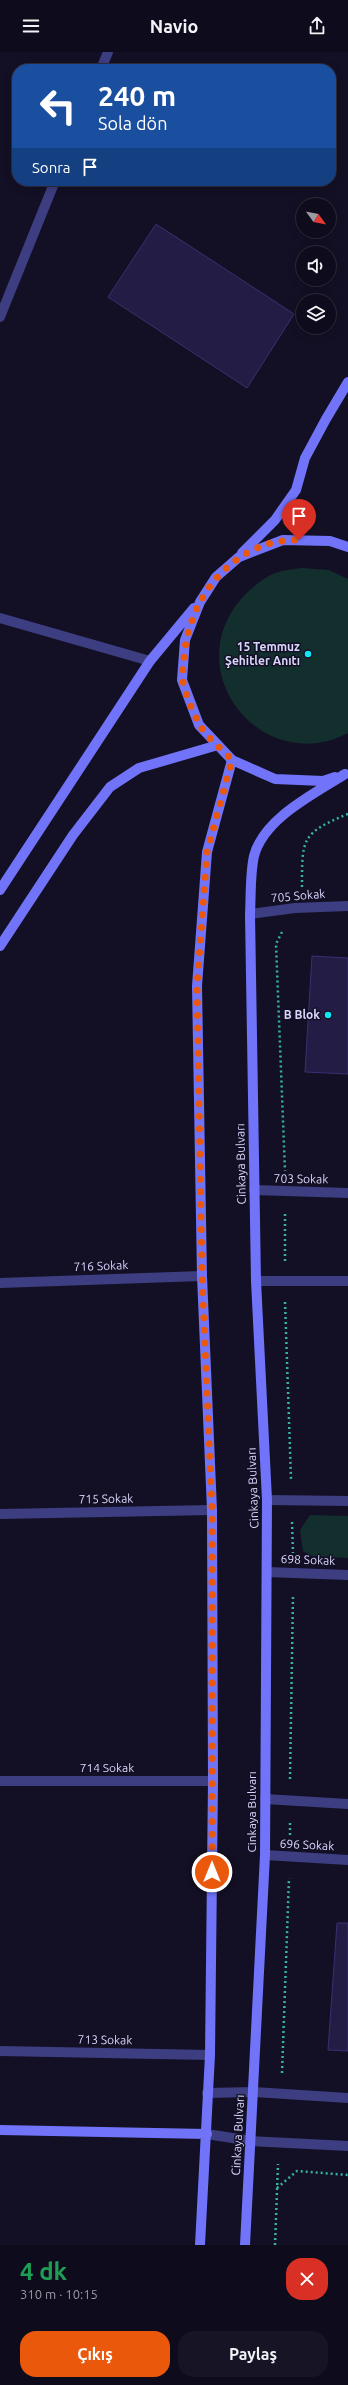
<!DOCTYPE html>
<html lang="tr">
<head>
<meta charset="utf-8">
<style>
	:root { --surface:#0e0c1c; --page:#171525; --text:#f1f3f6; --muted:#9b9ba3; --line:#2e2c3b; --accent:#ea580c }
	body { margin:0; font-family:Ubuntu,sans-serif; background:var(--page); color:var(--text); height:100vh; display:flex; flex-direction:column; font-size:15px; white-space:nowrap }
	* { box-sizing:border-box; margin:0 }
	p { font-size:13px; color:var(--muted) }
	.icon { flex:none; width:22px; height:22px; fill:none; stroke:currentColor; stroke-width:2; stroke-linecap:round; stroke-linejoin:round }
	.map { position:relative; height:2193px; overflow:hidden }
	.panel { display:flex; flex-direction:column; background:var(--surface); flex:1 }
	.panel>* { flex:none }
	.top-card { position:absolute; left:12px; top:12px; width:324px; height:122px; border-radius:16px; box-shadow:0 2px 10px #0003,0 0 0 1px var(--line); background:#1a4fa0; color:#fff; overflow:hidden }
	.needle { width:26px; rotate:123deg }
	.tools { position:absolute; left:296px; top:146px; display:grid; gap:8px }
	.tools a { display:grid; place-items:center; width:40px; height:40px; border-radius:50%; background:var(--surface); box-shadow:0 2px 10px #0003,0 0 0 1px var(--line); font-size:20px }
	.pin { position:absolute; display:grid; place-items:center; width:34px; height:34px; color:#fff; margin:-41px -17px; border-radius:50% 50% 50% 0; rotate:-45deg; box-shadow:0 0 4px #0007 }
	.pin .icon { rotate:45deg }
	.me { position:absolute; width:44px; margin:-22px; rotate:0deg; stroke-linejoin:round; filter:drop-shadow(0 0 3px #0008) }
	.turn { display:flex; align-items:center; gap:14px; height:84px; padding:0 20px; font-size:18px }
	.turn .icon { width:52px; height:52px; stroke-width:2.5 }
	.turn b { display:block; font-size:28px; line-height:34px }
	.then { display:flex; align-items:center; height:38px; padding:0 20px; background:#0003; gap:8px; font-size:15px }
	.round { display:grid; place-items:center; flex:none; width:42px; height:42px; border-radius:16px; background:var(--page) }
	.overview { display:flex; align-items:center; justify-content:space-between; height:68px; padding:0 20px }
	h1 { font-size:24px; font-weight:700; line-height:30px; color:#1e9e55 }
	.cta { display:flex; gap:8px; margin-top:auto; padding:8px 20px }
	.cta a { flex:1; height:46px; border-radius:16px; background:var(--accent); color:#fff; font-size:16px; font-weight:700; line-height:46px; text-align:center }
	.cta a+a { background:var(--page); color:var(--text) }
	header { display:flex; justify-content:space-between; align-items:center; height:52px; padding:0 20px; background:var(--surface); font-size:18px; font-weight:700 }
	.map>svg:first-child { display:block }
	.green { fill:#132f2d }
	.building { fill:#231d45; stroke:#3a3070 }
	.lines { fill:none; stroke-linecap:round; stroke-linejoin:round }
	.path { stroke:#34b3a6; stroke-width:2.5; stroke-dasharray:2 3; stroke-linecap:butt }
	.minor { stroke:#3d3d82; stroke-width:10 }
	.secondary { stroke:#7173f9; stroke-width:10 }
	.route { stroke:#ea580c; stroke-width:7; stroke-dasharray:0 12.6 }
	.poi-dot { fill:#0ae7f5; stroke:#131025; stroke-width:1.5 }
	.labels { text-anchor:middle; stroke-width:3; stroke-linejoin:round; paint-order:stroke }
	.poi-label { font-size:12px; font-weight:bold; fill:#d9d6fd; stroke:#131025; text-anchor:end }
	.street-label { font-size:12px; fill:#d9d6fd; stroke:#131025 }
</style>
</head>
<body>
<header><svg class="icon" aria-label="menu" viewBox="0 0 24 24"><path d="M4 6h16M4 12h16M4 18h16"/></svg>Navio<svg class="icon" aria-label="share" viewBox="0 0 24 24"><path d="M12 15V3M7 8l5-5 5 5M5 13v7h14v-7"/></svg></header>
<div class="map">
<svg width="348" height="2193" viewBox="0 0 348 2193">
	<rect width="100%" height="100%" fill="#131025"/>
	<path class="green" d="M302 516 329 518 348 527V681C262 726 177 619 242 546 251 536 263 526 275 521 284 518 294 517 302 516Z
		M310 1463 348 1464V1506L312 1504 303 1499 300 1478Z"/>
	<path class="building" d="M156 172 294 262 247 336 108 245Z
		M312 904 348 906V1022L305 1020Z
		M337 1871H348V1999L328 1998Z"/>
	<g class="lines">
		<path class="path" d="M302 835C302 787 301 781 348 762
			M282 880 276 892 285 1119
			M285 1209V1160
			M285 1250 291 1427
			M292 1470 293 1501
			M290 1727 293 1542
			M290 1783V1770
			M282 2021 289 1826
			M277 2136 297 2119 348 2123
			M275 2193 278 2112"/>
		<path class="minor" d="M101 17 108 0
			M0 265 55 129
			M0 566 150 609
			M250 862 295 856 348 854
			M254 1138 348 1141
			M256 1229H348
			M0 1231 202 1224
			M267 1448 348 1449
			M0 1462 212 1458
			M267 1520 348 1523
			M0 1729H213
			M265 1747 348 1752
			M265 1803 348 1808
			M0 1999 210 2003
			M207 2041 253 2040 348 2046
			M207 2082 251 2089 348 2094"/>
		<path class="secondary" d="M242 501 275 468 296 438 305 406 326 367 348 330
			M335 725 323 729 275 727 232 708 199 673 182 628 185 588 200 550 216 525 239 505 283 488 330 489 348 495
			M0 838 150 609 194 556
			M0 894 73 783 110 735 139 716 218 693
			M0 2078 207 2082
			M200 2193 210 2003 213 1729 212 1458 202 1224 197 934 207 800 232 708
			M245 2193 265 1803 267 1448 256 1229 250 862C251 844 250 822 254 804 264 766 314 742 345 722"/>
	</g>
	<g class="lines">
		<path class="route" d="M212 1820V1458L202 1224 197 934 207 800 232 708C222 697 206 685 199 672 193 660 186 643 183 630 181 623 184 613 184 606 188 545 235 486 299 488"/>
	</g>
	<g class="poi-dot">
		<circle cx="308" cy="602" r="4"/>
		<circle cx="328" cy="963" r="4"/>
	</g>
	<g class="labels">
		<g class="poi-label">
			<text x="300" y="599">15 Temmuz<tspan x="300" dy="14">Şehitler Anıtı</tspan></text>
			<text x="320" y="967">B Blok</text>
		</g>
		<g class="street-label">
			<text transform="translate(298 844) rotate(-5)" y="4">705 Sokak</text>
			<text transform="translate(241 1112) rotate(-91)" y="4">Cinkaya Bulvarı</text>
			<text transform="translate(301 1127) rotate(1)" y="4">703 Sokak</text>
			<text transform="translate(101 1214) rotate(-2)" y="4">716 Sokak</text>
			<text transform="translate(253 1436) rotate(-92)" y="4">Cinkaya Bulvarı</text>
			<text transform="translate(106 1447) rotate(-1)" y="4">715 Sokak</text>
			<text transform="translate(308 1508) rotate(2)" y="4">698 Sokak</text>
			<text x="107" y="1720">714 Sokak</text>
			<text transform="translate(252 1760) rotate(-90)" y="4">Cinkaya Bulvarı</text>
			<text transform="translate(307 1793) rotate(3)" y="4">696 Sokak</text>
			<text transform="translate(105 1988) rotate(1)" y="4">713 Sokak</text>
			<text transform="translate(238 2083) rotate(-87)" y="4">Cinkaya Bulvarı</text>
		</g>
	</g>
</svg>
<div class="tools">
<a><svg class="needle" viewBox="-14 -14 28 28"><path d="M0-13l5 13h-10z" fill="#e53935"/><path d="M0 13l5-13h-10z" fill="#9b9ba3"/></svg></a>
<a><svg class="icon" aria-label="sound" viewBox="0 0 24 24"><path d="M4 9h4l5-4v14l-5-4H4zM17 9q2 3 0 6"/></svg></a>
<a><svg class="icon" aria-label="layers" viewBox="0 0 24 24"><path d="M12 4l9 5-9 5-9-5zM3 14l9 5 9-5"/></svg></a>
</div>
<div class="pin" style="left:299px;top:488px;background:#d93025"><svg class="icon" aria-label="arrive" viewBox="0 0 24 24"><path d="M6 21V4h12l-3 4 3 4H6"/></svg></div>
<svg class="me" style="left:212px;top:1820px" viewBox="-20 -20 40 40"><circle r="17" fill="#ea580c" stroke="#fff" stroke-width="3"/><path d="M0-11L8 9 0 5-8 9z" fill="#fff"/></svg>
<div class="top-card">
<div class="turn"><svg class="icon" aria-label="left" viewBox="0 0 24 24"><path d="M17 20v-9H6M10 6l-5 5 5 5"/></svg><div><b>240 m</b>Sola dön</div></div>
<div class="then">Sonra<svg class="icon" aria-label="arrive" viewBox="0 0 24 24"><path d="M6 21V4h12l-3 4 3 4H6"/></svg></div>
</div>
</div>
<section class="panel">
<div class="overview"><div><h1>4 dk</h1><p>310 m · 10:15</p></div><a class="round" style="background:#d93025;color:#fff"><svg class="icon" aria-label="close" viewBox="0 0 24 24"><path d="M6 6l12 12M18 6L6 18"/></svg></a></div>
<div class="cta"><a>Çıkış</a><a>Paylaş</a></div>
</section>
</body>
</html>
